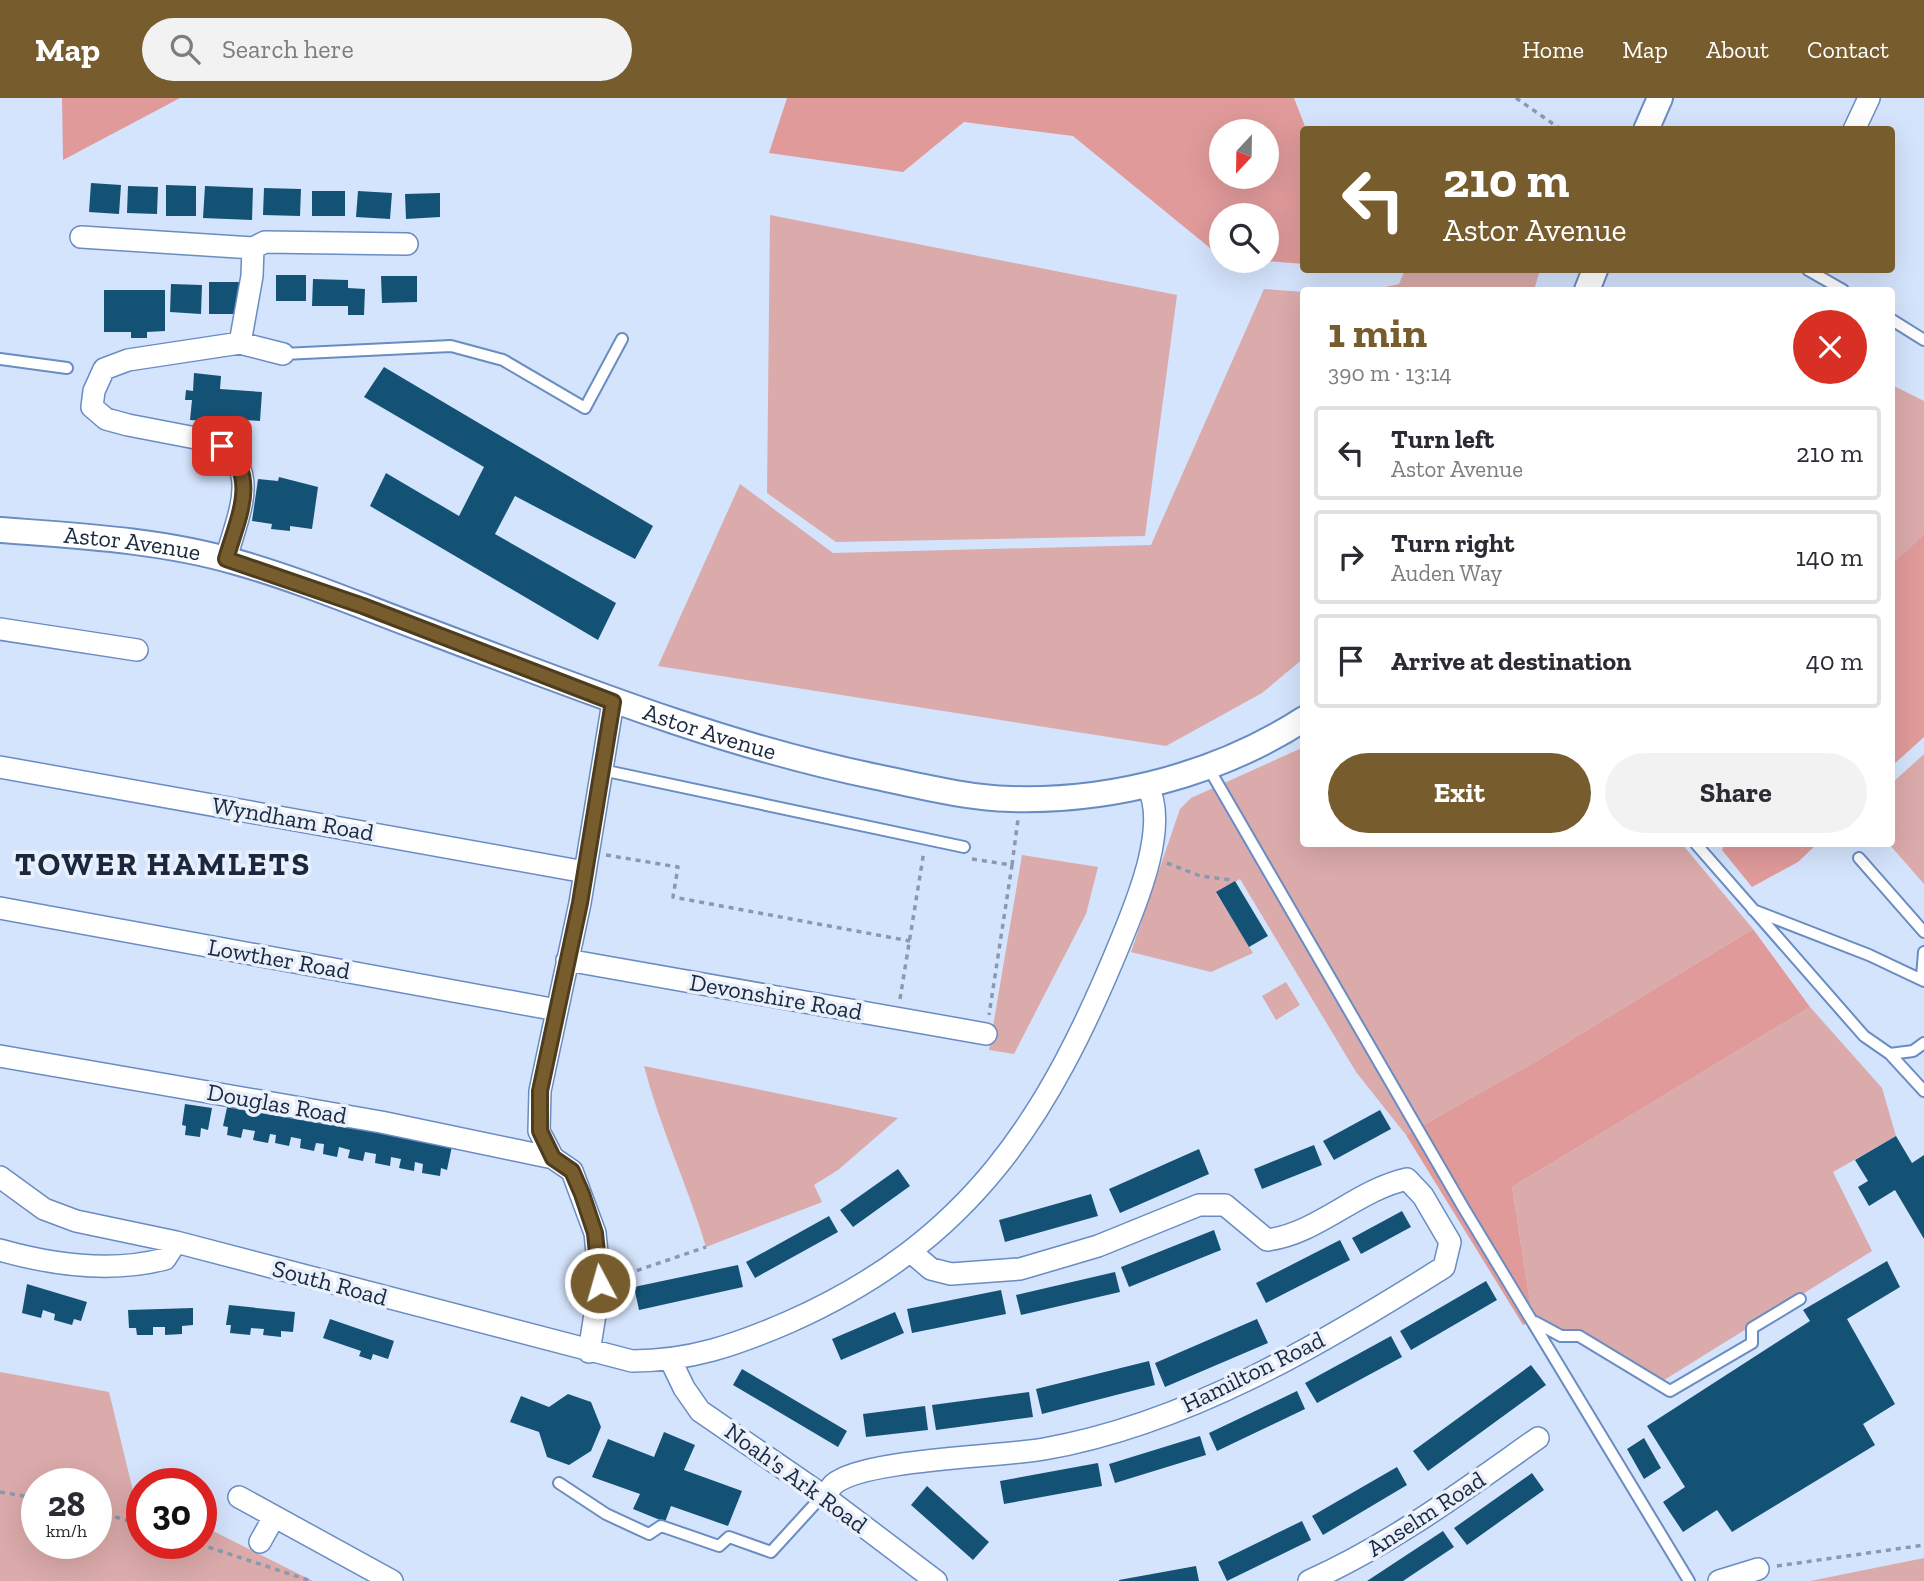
<!DOCTYPE html>
<html lang="en">
<head>
<meta charset="utf-8">
<style>
	:root { --surface:#fff; --page:#f2f2f3; --text:#2b2b33; --muted:#7c7c81; --line:#e1e1e2; --accent:#775c2e }
	body { margin:0; font-family:"Zilla Slab",serif; background:var(--page); color:var(--text); height:100vh; display:flex; flex-direction:column; font-size:26px; white-space:nowrap }
	* { box-sizing:border-box; margin:0 }
	p { font-size:23px; color:var(--muted) }
	.icon { flex:none; width:38px; height:38px; fill:none; stroke:currentColor; stroke-width:2; stroke-linecap:round; stroke-linejoin:round }
	.map { position:relative; flex:1; overflow:hidden }
	.panel { position:absolute; left:1300px; top:189px; width:595px; height:560px; display:flex; flex-direction:column; background:var(--surface); border-radius:7px; box-shadow:0 7px 28px #0002 }
	.panel>* { flex:none }
	.banner { position:absolute; left:1300px; top:28px; width:595px; height:147px; border-radius:7px; box-shadow:0 7px 28px #0002; background:#775c2e; color:#fff; overflow:hidden }
	.needle { width:46px; rotate:202deg }
	.controls { position:absolute; left:1209px; top:21px; display:grid; gap:14px }
	.controls a { display:grid; place-items:center; width:70px; height:70px; border-radius:50%; background:var(--surface); box-shadow:0 7px 28px #0002; font-size:35px }
	.speed { position:absolute; left:21px; top:1370px; display:flex; gap:14px; font-size:35px; font-weight:700; text-align:center }
	.speed>* { display:grid; place-content:center; width:91px; height:91px; border-radius:50%; background:var(--surface); box-shadow:0 7px 28px #0002; line-height:1 }
	.speed small { font-size:18px; font-weight:400 }
	.speed .limit { border:10px solid #d22; background:#fff; color:#111 }
	.pin { position:absolute; display:grid; place-items:center; width:60px; height:60px; color:#fff; margin:-30px; border-radius:14px; box-shadow:0 4px 10px #0006 }
	.me { position:absolute; width:77px; margin:-38px; rotate:354deg; stroke-linejoin:round; filter:drop-shadow(0 0 5px #0008) }
	.turn { display:flex; align-items:center; gap:24px; height:147px; padding:0 28px; font-size:32px }
	.turn .icon { width:91px; height:91px; stroke-width:2.5 }
	.turn b { display:block; font-size:49px; line-height:60px }
	.round { display:grid; place-items:center; flex:none; width:74px; height:74px; border-radius:37px; background:var(--page) }
	.headline { display:flex; align-items:center; justify-content:space-between; height:119px; padding:0 28px }
	h1 { font-size:42px; font-weight:700; line-height:52px; color:var(--accent) }
	.cta { display:flex; gap:14px; margin-top:auto; padding:14px 28px }
	.cta a { flex:1; height:80px; border-radius:42px; background:var(--accent); color:#fff; font-size:28px; font-weight:700; line-height:80px; text-align:center }
	.cta a+a { background:var(--page); color:var(--text) }
	ul { padding:0; list-style:none }
	li { display:flex; align-items:center; gap:21px; height:94px; margin:0 14px 10px; padding:0 14px; border:4px solid var(--line); border-radius:7px }
	li div { flex:1 }
	li b { display:block; font-size:26px }
	li em { font-style:normal }
	header { display:flex; align-items:center; gap:42px; box-sizing:border-box; height:98px; padding:0 35px; background:var(--accent); color:#fff }
	header strong { font-size:33px }
	nav { display:flex; gap:38px; margin-inline-start:auto; font-size:24px }
	.search { width:490px; height:63px; background:var(--page); display:flex; align-items:center; gap:18px; box-sizing:border-box; padding:0 24px; border-radius:38px; color:var(--muted); font-size:26px }
	.map>svg:first-child { display:block }
	.green { fill:#dbaaaa; fill-rule:evenodd }
	.forest { fill:#e09a9a; fill-rule:evenodd }
	.building { fill:#145275 }
	.lines { fill:none; stroke-linecap:round; stroke-linejoin:round }
	.service-casing { stroke:#698cc2; stroke-width:14 }
	.minor-casing { stroke:#698cc2; stroke-width:24 }
	.tertiary-casing { stroke:#698cc2; stroke-width:28 }
	.path { stroke:#8999b0; stroke-width:3.5; stroke-dasharray:5 5; stroke-linecap:butt }
	.service { stroke:#fff; stroke-width:10 }
	.minor { stroke:#fff; stroke-width:21 }
	.tertiary { stroke:#fff; stroke-width:24 }
	.route-casing { stroke:#4d3c1e; stroke-width:18 }
	.route { stroke:#775c2e; stroke-width:12 }
	.labels { text-anchor:middle; stroke-width:7; stroke-linejoin:round; paint-order:stroke }
	.street-label { font-size:24px; fill:#19283e; stroke:#e9f0fc }
	.district-label { font-size:32px; font-weight:bold; letter-spacing:2px; fill:#19283e; stroke:#e9f0fc }
</style>
</head>
<body>
<header>
<strong>Map</strong>
<div class="search"><svg class="icon" aria-label="search" viewBox="0 0 24 24"><circle cx="10" cy="10" r="6"/><path d="M15 15l6 6"/></svg>Search here</div>
<nav><a>Home</a><a>Map</a><a>About</a><a>Contact</a></nav>
</header>
<div class="map">
<svg width="1924" height="1483" viewBox="0 0 1924 1483">
	<rect width="100%" height="100%" fill="#d4e4fc"/>
	<path class="green" d="M770 117 1177 197 1145 438 836 444 767 395Z
		M1405 172H1540L1534 192H1372L1399 186Z
		M1264 191 1304 194V560L1262 595 1166 648 658 568 740 386 833 455 1151 447Z
		M1892 287 1924 303V436L1892 466Z
		M1304 649V746H1682L1753 831 1535 964 1406 1037 1356 974 1240 781 1216 795 1253 855 1211 874 1131 854 1180 711 1191 700Z
		M1924 656V786L1889 746H1892V685Z
		M1022 757 1098 769 1086 816 1014 956 989 952Z
		M1286 884 1300 907 1276 922 1262 898Z
		M1810 909 1882 990 1896 1038 1833 1074 1872 1153 1656 1287 1579 1238 1533 1223 1512 1089Z
		M644 968 898 1020 838 1072 814 1087 822 1104 706 1149C688 1088 660 1030 644 968Z
		M0 1274 109 1294 133 1393 142 1398V1446H201V1427L313 1483H0ZM37 1386H96V1446H37Z
		M1924 1460V1483H1810Z"/>
	<path class="forest" d="M62 0H180L63 62Z
		M787 0H1294L1306 31 1304 32V166L1266 163 1267 117H1222L1221 159 1073 38 964 24 903 74 769 55ZM1267 33V79H1222V33Z
		M1924 436V639L1892 668V466Z
		M1724 746H1817L1798 764 1752 789 1722 752Z
		M1753 831 1810 909 1512 1089 1533 1223 1523 1227 1406 1037 1535 964Z"/>
	<path class="building" d="M91 85 121 87 119 116 89 114Z
		M166 87 196 88V118H166Z
		M128 88 158 89 157 116 127 115Z
		M205 88 253 90 252 122 203 120Z
		M264 90 301 91 300 118 263 117Z
		M312 93H345V118H312Z
		M358 93 392 95 390 121 356 119Z
		M440 95V119L406 121 405 96Z
		M276 177H306V203H276Z
		M381 178H417V204L382 205Z
		M313 181 348 182V190L365 191 364 217H348V208H312Z
		M209 184H241V216H209Z
		M171 186 202 187 201 216 170 214Z
		M104 192H165V233L147 234V240H131V234H104Z
		M384 269 653 428 635 461 515 398 495 436 616 505 598 542 370 408 386 375 459 418 484 369 364 299Z
		M194 275 221 278 220 291 262 294 260 323 218 320 217 324 190 322 192 302H185L186 292 193 293Z
		M279 379 318 389 312 431 290 428V433L271 431 272 426 252 423 258 381 278 383Z
		M1235 783 1268 838 1249 849 1216 794Z
		M228 1005 452 1048 447 1072 441 1070 440 1078 422 1075 423 1066 415 1064 414 1073 399 1070 401 1061 391 1059 390 1068 375 1065 376 1056 365 1054 363 1063 348 1060 350 1052 339 1049 337 1059 323 1056 324 1046 316 1045 314 1053 300 1050 301 1041 291 1039 289 1048 275 1045 276 1037 270 1036 268 1045 253 1042 255 1033 243 1031 241 1040 227 1037 228 1029 223 1028Z
		M185 1006 212 1010 208 1032 201 1030 200 1039 185 1037 186 1028 182 1027Z
		M1380 1012 1391 1031 1334 1062 1323 1043Z
		M1896 1038 1912 1065 1924 1057V1141L1895 1092 1869 1108 1858 1089 1868 1083 1855 1062Z
		M1314 1047 1322 1067 1262 1091 1254 1071Z
		M1199 1051 1209 1076 1120 1115 1109 1091Z
		M898 1071 910 1088 853 1129 840 1112Z
		M1091 1096 1098 1118 1005 1144 999 1122Z
		M1402 1113 1411 1129 1361 1156 1352 1140Z
		M829 1118 838 1134 755 1180 746 1164Z
		M1214 1132 1221 1152 1129 1189 1121 1169Z
		M1340 1142 1350 1162 1266 1205 1256 1185Z
		M1887 1163 1900 1189 1847 1221 1895 1306 1863 1326 1875 1347 1732 1434 1717 1412 1683 1434 1663 1404 1685 1389 1647 1328 1810 1223 1803 1212Z
		M738 1167 743 1189 639 1212 634 1189Z
		M1115 1174 1120 1194 1021 1217 1016 1197Z
		M1486 1183 1497 1202 1411 1252 1400 1233Z
		M27 1186 87 1204 81 1223 74 1221 72 1227 54 1222 55 1216 43 1212 41 1220 22 1215Z
		M1001 1192 1006 1216 912 1235 907 1211Z
		M229 1207 295 1214 293 1234 281 1233V1239L263 1237 264 1231 251 1230 250 1237 230 1235 231 1227H226Z
		M193 1210V1227L182 1228V1236L165 1237V1229H153V1237H137L136 1230H129L128 1212Z
		M895 1214 904 1235 841 1262 832 1241Z
		M330 1221 394 1243 388 1261 373 1256 371 1262 359 1258 361 1253 323 1240Z
		M1257 1221 1268 1245 1165 1289 1155 1265Z
		M1391 1238 1402 1259 1317 1305 1305 1285Z
		M1149 1263 1155 1287 1042 1316 1036 1291Z
		M1531 1267 1546 1287 1428 1373 1413 1353Z
		M742 1271 847 1333 838 1349 733 1287Z
		M1297 1293 1305 1311 1217 1353 1209 1335Z
		M1029 1294 1033 1319 936 1332 932 1307Z
		M568 1296 591 1304 601 1329 591 1353 569 1367 547 1359 539 1334 510 1324 521 1298 549 1309Z
		M925 1308 928 1332 866 1339 863 1316Z
		M664 1334 695 1347 684 1372 742 1393 728 1428 671 1408 665 1424 633 1411 640 1396 592 1379 608 1341 654 1359Z
		M1200 1338 1206 1357 1115 1385 1109 1366Z
		M1644 1340 1661 1370 1644 1381 1627 1351Z
		M1098 1365 1102 1388 1004 1406 1000 1383Z
		M1397 1369 1407 1387 1323 1437 1312 1418Z
		M1532 1375 1544 1392 1467 1447 1454 1430Z
		M927 1388 989 1444 973 1462 911 1407Z
		M1302 1423 1311 1442 1227 1483 1218 1464Z
		M1443 1433 1454 1449 1403 1483H1367Z
		M1196 1468 1199 1483H1119V1482Z"/>
	<g class="lines">
		<defs>
			<path id="service" d="M1808 172 1843 192
				M1892 222 1924 242
				M283 256 451 248 503 262 585 310 622 241
				M0 261 67 270
				M1208 669 1463 1109 1689 1483
				M602 672 964 749
				M1696 746 1864 938 1890 956 1913 953 1924 945
				M1859 760 1924 834
				M1753 812 1869 857 1924 883
				M1922 879 1924 854
				M1890 956 1924 993
				M1535 1224 1561 1238H1579L1670 1293 1752 1245V1230L1800 1201
				M559 1385 606 1416 649 1436 661 1428 719 1448 729 1439 771 1454 823 1397"/>
			<path id="minor" d="M1854 32 1869 0
				M81 139 253 150 252 178 240 245
				M253 150 265 144 407 146
				M226 461C238 415 266 364 206 342L128 327 106 321 92 309 94 293 104 271 128 262 240 245 283 256
				M0 531 137 552
				M0 669 585 774
				M0 810 557 912
				M567 862 986 936
				M0 958 381 1024 553 1060
				M0 1079 44 1111 76 1123 176 1144 632 1263C690 1263 736 1247 789 1224 972 1143 1049 1019 1122 840 1138 801 1169 726 1147 687
				M0 1152C53 1167 111 1175 165 1161L176 1144
				M589 1254 600 1185 595 1135 572 1073 553 1060 539 1033 540 993 580 805 613 604
				M671 1263 684 1290 700 1313 825 1399 936 1483
				M239 1399 392 1483
				M825 1399C828 1395 831 1388 834 1386 863 1361 1000 1359 1044 1351 1187 1326 1322 1246 1444 1169L1450 1144 1423 1098 1407 1081C1357 1092 1317 1136 1267 1142L1225 1107H1199L1098 1148 1020 1171 951 1176 931 1171 911 1154
				M260 1444 274 1419
				M1309 1483C1392 1446 1464 1392 1538 1340
				M1719 1483 1758 1471"/>
			<g id="tertiary">
				<path d="M1646 32 1660 0"/>
				<path d="M1587 192 1595 172"/>
				<path id="s1" d="M0 432C79 438 160 442 236 464 300 482 361 508 423 531 572 587 720 647 877 679 920 688 967 700 1011 701 1112 704 1219 676 1304 621"/>
			</g>
		</defs>
		<use href="#service" class="service-casing"/>
		<use href="#minor" class="minor-casing"/>
		<use href="#tertiary" class="tertiary-casing"/>
		<path class="path" d="M1516 0 1562 32
			M606 757 678 769 673 799 910 843
			M972 761 1012 767 989 917
			M1167 765 1200 778 1232 782
			M1012 767 1018 721
			M900 901 924 753
			M618 1179 706 1149
			M0 1394 37 1400
			M96 1413 142 1427
			M199 1446 311 1483
			M1777 1468 1924 1447"/>
		<use href="#service" class="service"/>
		<use href="#minor" class="minor"/>
		<use href="#tertiary" class="tertiary"/>
	</g>
	<g class="lines">
		<defs>
			<path id="route" d="M222 348C261 377 237 422 226 461L363 508 613 604 580 805 540 993V1033L553 1060 572 1073 582 1096 595 1135 600 1185"/>
		</defs>
		<use href="#route" class="route-casing"/>
		<use href="#route" class="route"/>
	</g>
	<g class="labels">
		<g class="street-label">
			<text dy="8" stroke="none"><textPath href="#s1" startOffset="133">Astor Avenue</textPath></text>
			<text dy="8" stroke="none"><textPath href="#s1" startOffset="742">Astor Avenue</textPath></text>
			<text transform="translate(293 721) rotate(10)" y="8">Wyndham Road</text>
			<text transform="translate(279 861) rotate(10)" y="8">Lowther Road</text>
			<text transform="translate(776 899) rotate(10)" y="8">Devonshire Road</text>
			<text transform="translate(277 1006) rotate(10)" y="8">Douglas Road</text>
			<text transform="translate(330 1185) rotate(15)" y="8">South Road</text>
			<text transform="translate(1253 1274) rotate(-26)" y="8">Hamilton Road</text>
			<text transform="translate(796 1380) rotate(36)" y="8">Noah's Ark Road</text>
			<text transform="translate(1426 1416) rotate(-33)" y="8">Anselm Road</text>
		</g>
		<g class="district-label">
			<text x="163" y="777">TOWER HAMLETS</text>
		</g>
	</g>
</svg>
<div class="controls">
<a><svg class="needle" viewBox="-14 -14 28 28"><path d="M0-13l5 13h-10z" fill="#e53935"/><path d="M0 13l5-13h-10z" fill="#7c7c81"/></svg></a>
<a><svg class="icon" aria-label="search" viewBox="0 0 24 24"><circle cx="10" cy="10" r="6"/><path d="M15 15l6 6"/></svg></a>
</div>
<div class="speed"><div>28<small>km/h</small></div><div class="limit">30</div></div>
<div class="pin" style="left:222px;top:348px;background:#d93025"><svg class="icon" aria-label="arrive" viewBox="0 0 24 24"><path d="M6 21V4h12l-3 4 3 4H6"/></svg></div>
<svg class="me" style="left:600px;top:1185px" viewBox="-20 -20 40 40"><circle r="17" fill="#775c2e" stroke="#fff" stroke-width="3"/><path d="M0-11L8 9 0 5-8 9z" fill="#fff"/></svg>
<div class="banner">
<div class="turn"><svg class="icon" aria-label="left" viewBox="0 0 24 24"><path d="M17 20v-9H6M10 6l-5 5 5 5"/></svg><div><b>210 m</b>Astor Avenue</div></div>
</div>
<section class="panel">
<div class="headline"><div><h1>1 min</h1><p>390 m · 13:14</p></div><a class="round" style="background:#d93025;color:#fff"><svg class="icon" aria-label="close" viewBox="0 0 24 24"><path d="M6 6l12 12M18 6L6 18"/></svg></a></div>
<ul>
<li><svg class="icon" aria-label="left" viewBox="0 0 24 24"><path d="M17 20v-9H6M10 6l-5 5 5 5"/></svg><div><b>Turn left</b><p>Astor Avenue</p></div><em>210 m</em></li>
<li><svg class="icon" aria-label="right" viewBox="0 0 24 24"><path d="M7 20v-9h11M14 6l5 5-5 5"/></svg><div><b>Turn right</b><p>Auden Way</p></div><em>140 m</em></li>
<li><svg class="icon" aria-label="arrive" viewBox="0 0 24 24"><path d="M6 21V4h12l-3 4 3 4H6"/></svg><div><b>Arrive at destination</b></div><em>40 m</em></li>
</ul>
<div class="cta"><a>Exit</a><a>Share</a></div>
</section>
</div>
</body>
</html>
